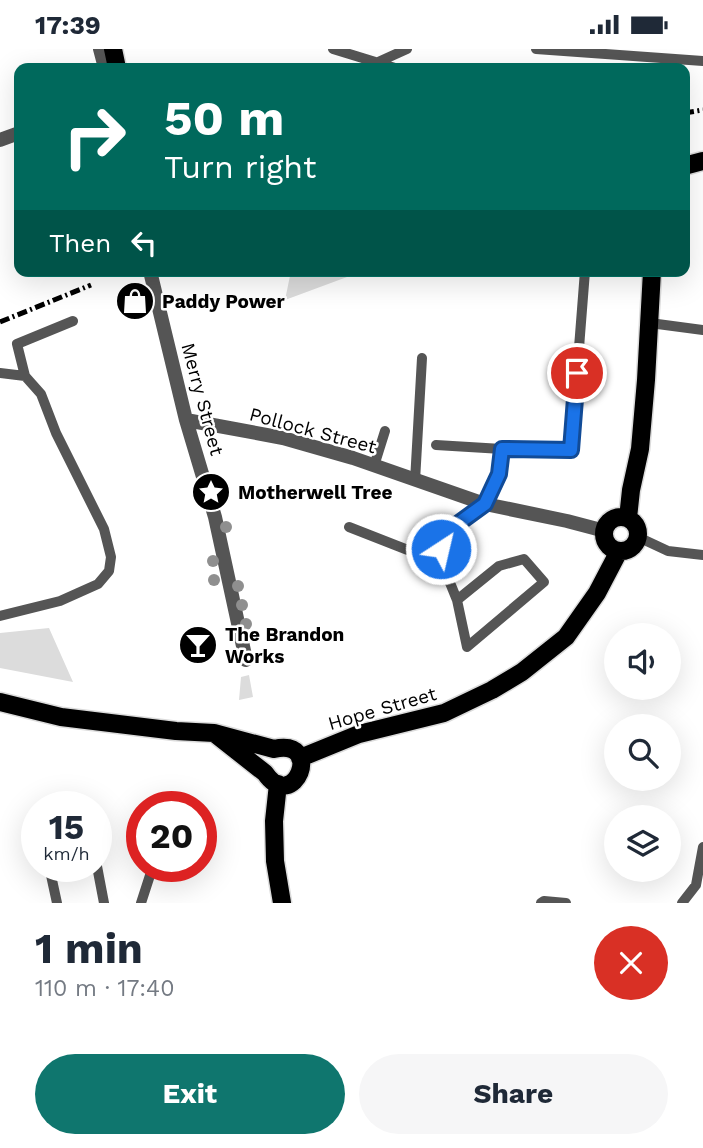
<!DOCTYPE html>
<html lang="en">
<head>
<meta charset="utf-8">
<style>
	:root { --surface:#fff; --page:#f6f6f7; --text:#1f2937; --muted:#747a83; --accent:#0f766e }
	body { margin:0; font-family:"Work Sans",sans-serif; background:var(--page); color:var(--text); height:100vh; display:flex; flex-direction:column; font-size:26px; white-space:nowrap }
	* { box-sizing:border-box; margin:0 }
	p { font-size:23px; color:var(--muted) }
	.icon { flex:none; width:38px; height:38px; fill:none; stroke:currentColor; stroke-width:2; stroke-linecap:round; stroke-linejoin:round }
	.map { position:relative; height:854px; overflow:hidden }
	.panel { display:flex; flex-direction:column; background:var(--surface); flex:1 }
	.panel>* { flex:none }
	.banner { position:absolute; left:14px; top:14px; width:676px; height:214px; border-radius:14px; box-shadow:0 7px 28px #0002; background:#00695c; color:#fff; overflow:hidden }
	.tools { position:absolute; left:604px; top:574px; display:grid; gap:14px }
	.tools a { display:grid; place-items:center; width:77px; height:77px; border-radius:50%; background:var(--surface); box-shadow:0 7px 28px #0002; font-size:35px }
	.speed { position:absolute; left:21px; top:742px; display:flex; gap:14px; font-size:35px; font-weight:700; text-align:center }
	.speed>* { display:grid; place-content:center; width:91px; height:91px; border-radius:50%; background:var(--surface); box-shadow:0 7px 28px #0002; line-height:1 }
	.speed small { font-size:18px; font-weight:400 }
	.speed .limit { border:10px solid #d22; background:#fff; color:#111 }
	.pin { position:absolute; display:grid; place-items:center; width:60px; height:60px; color:#fff; margin:-30px; border:4px solid #fff; border-radius:50%; box-shadow:0 2px 7px #0007 }
	.me { position:absolute; width:77px; margin:-38px; rotate:35deg; stroke-linejoin:round; filter:drop-shadow(0 0 5px #0008) }
	.turn { display:flex; align-items:center; gap:24px; height:147px; padding:0 35px; font-size:32px }
	.turn .icon { width:91px; height:91px; stroke-width:2.5 }
	.turn b { display:block; font-size:49px; line-height:60px }
	.then { display:flex; align-items:center; height:66px; padding:0 35px; background:#0003; gap:14px; font-size:26px }
	.round { display:grid; place-items:center; flex:none; width:74px; height:74px; border-radius:37px; background:var(--page) }
	.head { display:flex; align-items:center; justify-content:space-between; height:119px; padding:0 35px }
	h1 { font-size:42px; font-weight:700; line-height:52px }
	.action { display:flex; gap:14px; margin-top:auto; padding:14px 35px }
	.action a { flex:1; height:80px; border-radius:42px; background:var(--accent); color:#fff; font-size:28px; font-weight:700; line-height:80px; text-align:center }
	.action a+a { background:var(--page); color:var(--text) }
	.status { display:flex; justify-content:space-between; align-items:center; height:49px; padding:0 35px; background:var(--surface); direction:ltr }
	.status svg { height:19px; fill:currentColor }
	.map>svg:first-child { display:block }
	.green { fill:#dcdcdc }
	.lines { fill:none; stroke-linecap:round; stroke-linejoin:round }
	.primary-casing { stroke:#dbdbdb; stroke-width:21 }
	.lane { stroke:#555; stroke-width:10 }
	.street { stroke:#555; stroke-width:14 }
	.primary { stroke:#000; stroke-width:18 }
	.rail { stroke:#000; stroke-width:5; stroke-dasharray:10 3.5 2 3.5; stroke-linecap:butt }
	.tree { fill:#8f8f8f }
	.route-casing { stroke:#114b97; stroke-width:18 }
	.route { stroke:#1a73e8; stroke-width:12 }
	.labels { text-anchor:middle; stroke-width:5; stroke-linejoin:round; paint-order:stroke }
	.poi-label { font-size:19px; font-weight:bold; fill:#000; stroke:#fff; text-anchor:start }
	.street-label { font-size:19px; fill:#000; stroke:#fff }
</style>
</head>
<body>
<div class="status"><b>17:39</b><svg viewBox="0 0 49 12"><path d="M0 12V9h3v3zM5 12V6h3v6zM10 12V3h3v9zM15 12V0h3v12zM26 1h20v11H26zM47 4h2v5h-2z"/></svg></div>
<div class="map">
<svg width="703" height="854" viewBox="0 0 703 854">
	<rect width="100%" height="100%" fill="#fff"/>
	<path class="green" d="M291 222H387L347 228 285 251Z
		M49 579 73 633 0 619V584Z
		M249 626 253 648 239 651 241 628Z"/>
	<g class="lines">
		<defs>
			<path id="primary" d="M113 0 117 19
				M684 117 703 112
				M604 485a17 17 0 1 1 34 0a17 17 0 1 1-34 0Z
				M628 469 631 441 640 400 646 331 652 222
				M0 653 61 668 176 682 214 684 274 700C325 689 294 766 265 724L214 684
				M300 709 359 685 444 664 492 641 522 623 566 588 597 544 619 502
				M278 735 274 772 275 812 282 854"/>
		</defs>
		<use href="#primary" class="primary-casing"/>
		<path class="lane" d="M333 0 395 19
			M536 0 703 12
			M376 14 407 0
			M650 274 703 281
			M0 324 25 327
			M436 396 502 400
			M374 417 385 382
			M415 432 422 309
			M349 478 418 505 441 501
			M638 488 668 502 703 506
			M457 551 499 517 524 510 544 533 467 598 457 551 444 519 441 501 452 479 485 455 499 425 502 400 571 401 585 222
			M0 567 60 552 98 535 109 522 111 508 104 480 56 384 41 345 25 327 17 295 73 272
			M96 812 104 854
			M49 817 57 854
			M141 854 153 817
			M541 854 544 852 566 854
			M682 854 696 836 703 798"/>
		<path class="street" d="M100 0 105 19
			M0 91 19 84
			M150 222 186 371 215 468 246 611
			M186 371 283 389 353 409 485 455 567 472 605 482"/>
		<use href="#primary" class="primary"/>
		<path class="rail" d="M684 64 703 61
			M0 273 91 236"/>
	</g>
	<g class="tree">
		<circle cx="226" cy="478" r="6"/>
		<circle cx="213" cy="512" r="6"/>
		<circle cx="214" cy="531" r="6"/>
		<circle cx="238" cy="537" r="6"/>
		<circle cx="242" cy="556" r="6"/>
		<circle cx="246" cy="575" r="6"/>
	</g>
	<g class="lines">
		<defs>
			<path id="route" d="M441 500 452 479 485 455 499 425 502 400 571 401 577 324"/>
		</defs>
		<use href="#route" class="route-casing"/>
		<use href="#route" class="route"/>
	</g>
	<defs>
		<symbol id="shop-disc" viewBox="-11 -11 22 22"><circle r="9.5" fill="#000" stroke="#fff"/><path d="M-5-2.5h2.3a2.7 3.5 0 0 1 5.4 0H5L5.5 6h-11ZM-1.5-2.5h3a1.5 2.3 0 0 0-3 0Z" fill="#fff"/></symbol>
		<symbol id="sight-disc" viewBox="-11 -11 22 22"><circle r="9.5" fill="#000" stroke="#fff"/><path d="M0-6L1.8-2.2L6-1.7L2.9 1.2L3.7 5.4L0 3.3L-3.7 5.4L-2.9 1.2L-6-1.7L-1.8-2.2Z" fill="#fff"/></symbol>
		<symbol id="bar-disc" viewBox="-11 -11 22 22"><circle r="9.5" fill="#000" stroke="#fff"/><path d="M-6-5H6L.8 .8V4.5H3.5V6h-7V4.5H-.8V.8Z" fill="#fff"/></symbol>
	</defs>
	<g fill-rule="evenodd">
		<use href="#shop-disc" x="113" y="230" width="44" height="44"/>
		<use href="#sight-disc" x="189" y="421" width="44" height="44"/>
		<use href="#bar-disc" x="176" y="574" width="44" height="44"/>
	</g>
	<g class="labels">
		<g class="poi-label">
			<text x="162" y="259">Paddy Power</text>
			<text x="238" y="450">Motherwell Tree</text>
			<text x="225" y="592">The Brandon<tspan x="225" dy="22">Works</tspan></text>
		</g>
		<g class="street-label">
			<text transform="translate(203 350) rotate(75)" y="7">Merry Street</text>
			<text transform="translate(313 381) rotate(15)" y="7">Pollock Street</text>
			<text transform="translate(382 659) rotate(-16)" y="7">Hope Street</text>
		</g>
	</g>
</svg>
<div class="tools">
<a><svg class="icon" aria-label="sound" viewBox="0 0 24 24"><path d="M4 9h4l5-4v14l-5-4H4zM17 9q2 3 0 6"/></svg></a>
<a><svg class="icon" aria-label="search" viewBox="0 0 24 24"><circle cx="10" cy="10" r="6"/><path d="M15 15l6 6"/></svg></a>
<a><svg class="icon" aria-label="layers" viewBox="0 0 24 24"><path d="M12 4l9 5-9 5-9-5zM3 14l9 5 9-5"/></svg></a>
</div>
<div class="speed"><div>15<small>km/h</small></div><div class="limit">20</div></div>
<div class="pin" style="left:577px;top:324px;background:#d93025"><svg class="icon" aria-label="arrive" viewBox="0 0 24 24"><path d="M6 21V4h12l-3 4 3 4H6"/></svg></div>
<svg class="me" style="left:441px;top:500px" viewBox="-20 -20 40 40"><circle r="17" fill="#1a73e8" stroke="#fff" stroke-width="3"/><path d="M0-11L8 9 0 5-8 9z" fill="#fff"/></svg>
<div class="banner">
<div class="turn"><svg class="icon" aria-label="right" viewBox="0 0 24 24"><path d="M7 20v-9h11M14 6l5 5-5 5"/></svg><div><b>50 m</b>Turn right</div></div>
<div class="then">Then<svg class="icon" aria-label="left" viewBox="0 0 24 24"><path d="M17 20v-9H6M10 6l-5 5 5 5"/></svg></div>
</div>
</div>
<section class="panel">
<div class="head"><div><h1>1 min</h1><p>110 m · 17:40</p></div><a class="round" style="background:#d93025;color:#fff"><svg class="icon" aria-label="close" viewBox="0 0 24 24"><path d="M6 6l12 12M18 6L6 18"/></svg></a></div>
<div class="action"><a>Exit</a><a>Share</a></div>
</section>
</body>
</html>
